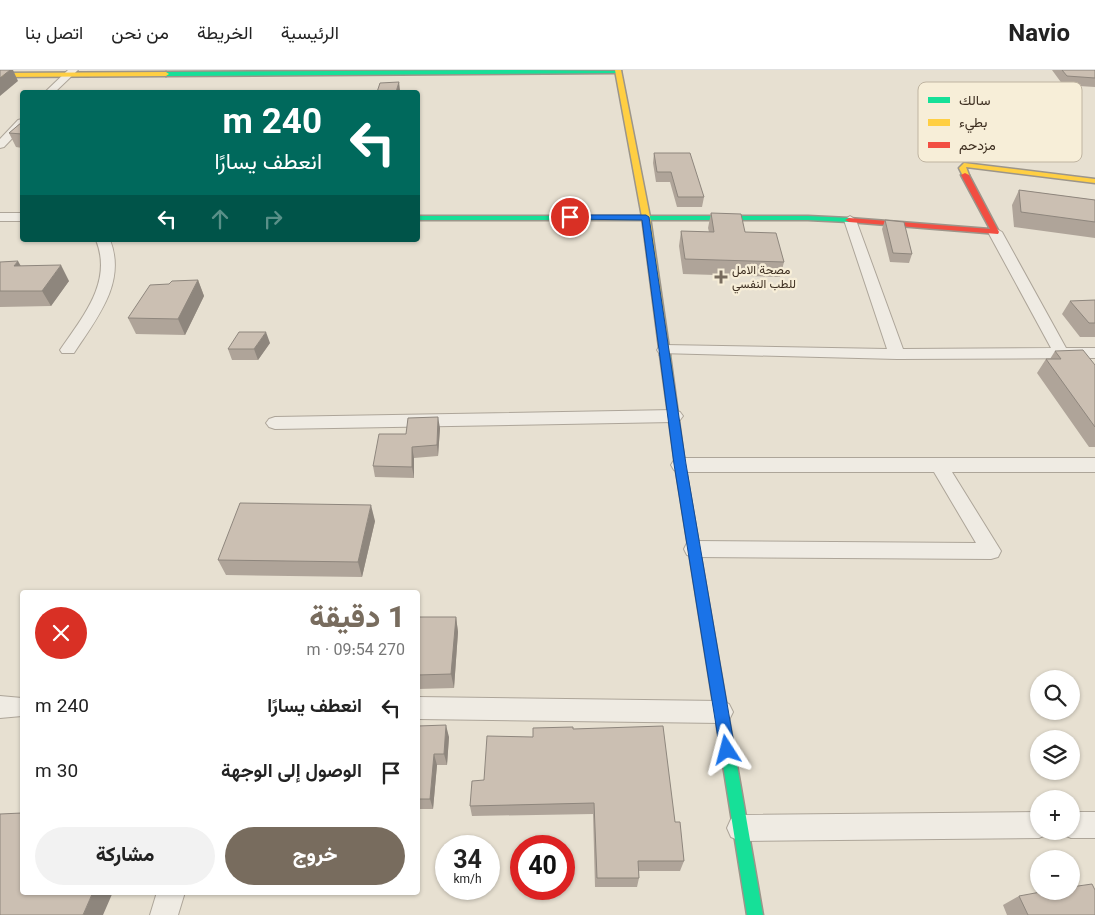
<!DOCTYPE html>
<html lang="ar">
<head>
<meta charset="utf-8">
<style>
	:root { --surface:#fff; --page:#f2f2f2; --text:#222; --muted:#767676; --line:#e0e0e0; --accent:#786c5e }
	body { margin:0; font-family:Georgia,Vazirmatn,serif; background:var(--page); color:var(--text); direction:rtl; height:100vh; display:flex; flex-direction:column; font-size:19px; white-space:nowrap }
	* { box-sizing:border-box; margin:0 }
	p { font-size:16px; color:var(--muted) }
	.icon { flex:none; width:28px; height:28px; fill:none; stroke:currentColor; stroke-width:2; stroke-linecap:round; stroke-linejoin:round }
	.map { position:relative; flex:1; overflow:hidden; direction:ltr }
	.drawer { position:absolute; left:20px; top:520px; width:400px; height:305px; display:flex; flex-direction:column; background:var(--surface); border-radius:5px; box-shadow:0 1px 4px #0004; direction:rtl }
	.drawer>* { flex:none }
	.banner { position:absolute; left:20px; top:20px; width:400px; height:152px; border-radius:5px; box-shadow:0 1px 4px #0004; direction:rtl; background:#00695c; color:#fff; overflow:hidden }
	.tools { position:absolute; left:1030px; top:600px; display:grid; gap:10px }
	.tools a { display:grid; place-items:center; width:50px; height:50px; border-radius:50%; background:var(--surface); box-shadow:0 1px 4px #0004; font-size:25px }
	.speed { position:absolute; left:435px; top:765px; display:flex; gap:10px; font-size:25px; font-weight:700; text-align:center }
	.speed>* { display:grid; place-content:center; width:65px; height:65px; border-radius:50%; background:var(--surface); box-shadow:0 1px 4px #0004; line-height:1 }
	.speed small { font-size:12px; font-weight:400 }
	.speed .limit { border:8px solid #d22; background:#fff; color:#111 }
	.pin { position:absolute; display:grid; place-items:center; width:42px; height:42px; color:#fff; margin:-21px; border:2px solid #fff; border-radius:50%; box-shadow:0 1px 5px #0007 }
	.me { position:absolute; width:55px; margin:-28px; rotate:351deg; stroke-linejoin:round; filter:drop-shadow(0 0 4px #0008) }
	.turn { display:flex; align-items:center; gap:18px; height:105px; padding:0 15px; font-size:22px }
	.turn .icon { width:65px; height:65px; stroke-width:2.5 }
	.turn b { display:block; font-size:35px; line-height:42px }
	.lanes { display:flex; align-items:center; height:48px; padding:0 15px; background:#0003; justify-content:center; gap:25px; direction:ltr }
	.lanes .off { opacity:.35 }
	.round { display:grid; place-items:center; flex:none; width:52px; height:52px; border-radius:26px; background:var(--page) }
	.summary { display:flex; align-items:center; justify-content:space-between; height:85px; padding:0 15px }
	h1 { font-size:30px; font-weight:800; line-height:38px; color:var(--accent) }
	.primary-button { display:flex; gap:10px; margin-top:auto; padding:10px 15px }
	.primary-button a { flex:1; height:58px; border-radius:30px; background:var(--accent); color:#fff; font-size:20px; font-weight:800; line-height:58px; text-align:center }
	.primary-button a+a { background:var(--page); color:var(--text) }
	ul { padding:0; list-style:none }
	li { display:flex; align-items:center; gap:15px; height:65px; padding:0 15px }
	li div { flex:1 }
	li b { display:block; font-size:19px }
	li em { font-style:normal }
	header { display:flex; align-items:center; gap:30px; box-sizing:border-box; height:70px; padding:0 25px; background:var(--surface); border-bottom:1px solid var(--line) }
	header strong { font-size:24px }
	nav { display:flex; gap:28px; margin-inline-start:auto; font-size:18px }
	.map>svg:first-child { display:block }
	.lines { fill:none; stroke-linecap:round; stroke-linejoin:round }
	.street-casing { stroke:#ada599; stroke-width:2 }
	.fast-casing { stroke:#9c958a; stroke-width:3 }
	.slow-casing { stroke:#9c958a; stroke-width:3 }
	.jam-casing { stroke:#9c958a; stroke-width:3 }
	.street { fill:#efebe3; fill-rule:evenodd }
	.fast { fill:#16e098; fill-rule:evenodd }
	.slow { fill:#ffcf43; fill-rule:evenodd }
	.jam { fill:#f24e42; fill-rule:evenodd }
	.wall { fill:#afa499 }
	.shaded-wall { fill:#8e867d }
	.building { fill:#cbbfb2; stroke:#8e867d }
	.route { fill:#1a73e8; stroke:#114b97 }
	.poi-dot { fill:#786c5e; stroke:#f7eed8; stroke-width:2 }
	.labels { text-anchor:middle; stroke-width:4.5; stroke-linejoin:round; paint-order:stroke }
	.far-poi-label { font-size:12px; fill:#3d2e20; stroke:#f7eed8; text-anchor:start }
	.key { fill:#f7eed8; stroke:#bfb4a1; stroke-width:1 }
	.key-label { font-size:14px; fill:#3d2e20 }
</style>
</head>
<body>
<header>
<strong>Navio</strong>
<nav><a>الرئيسية</a><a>الخريطة</a><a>من نحن</a><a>اتصل بنا</a></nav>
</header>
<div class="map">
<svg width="1095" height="845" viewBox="0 0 1095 845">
	<rect width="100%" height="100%" fill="#e7e0d1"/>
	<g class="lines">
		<defs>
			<path id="street" d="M68 0H78L55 22H45Z
				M22 49V58L4 77 0 78V69L18 50Z
				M0 143H22V151H0Z
				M850 146 856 150 903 279 1051 278 988 162 995 158 1002 162 1066 278H1095V288L897 289 659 283 657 280 659 277 665 275 887 279 844 150Z
				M96 170H110C127 213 96 249 74 283H62L60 280C83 246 113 212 96 170Z
				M674 340 680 342 683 346 680 350 674 352 275 359 269 357 266 353 269 349 275 347Z
				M680 388H1095V402H952L1001 481 998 487 991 489 694 487 687 485 684 479 687 473 694 471 976 473 934 402H680L674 400 671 395 674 390Z
				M0 626 22 628V646L0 648Z
				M418 627 721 631 729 634 733 642 729 650 721 653 418 649Z
				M1039 742V761H1049L1048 764 1039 768 740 771 731 767 727 758 731 749 740 745Z
				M1071 742H1095V768H1071L1062 764 1061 761H1071Z
				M157 822H185L178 845H150Z"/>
			<path id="fast" d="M512 0 621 1 618 3 166 6 163 4 166 2Z
				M418 146H808L849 148 853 150 849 152 808 150H418Z
				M665 282 670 285 685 395 763 845H747L675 395 660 285Z"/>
			<path id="slow" d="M615 0H621L650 147 670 285 665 288 660 285 642 147Z
				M0 3 166 2 169 4 166 6 0 7Z
				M964 93 1095 109V113L966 97 969 105 965 107 963 106 959 98Z"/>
			<path id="jam" d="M965 103 969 105 999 162 998 164 849 152 845 150 849 148 990 159 961 105Z"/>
		</defs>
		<use href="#street" class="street-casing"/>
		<use href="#fast" class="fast-casing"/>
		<use href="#slow" class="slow-casing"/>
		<use href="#jam" class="jam-casing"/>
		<use href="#street" class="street"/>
		<use href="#fast" class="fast"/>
		<use href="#slow" class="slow"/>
		<use href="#jam" class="jam"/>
	</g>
	<path class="wall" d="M1052 0H1095V17L1063 15Z
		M22 52V78L16 77 9 63Z
		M654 83 704 127 702 137H677L670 112H656L653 93Z
		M1019 120 1095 130V168L1014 157 1012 135Z
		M711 143 745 162 784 192 780 207 683 204 679 176 681 161 709 162 708 158Z
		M885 150 912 184 909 193 890 192 882 159Z
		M0 192 20 196 69 211 51 236 0 237Z
		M198 210 204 226 185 265 136 264 128 248 169 214Z
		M1095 230V267H1080L1062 244 1070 231Z
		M270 273 258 290H232L228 279Z
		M1055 281 1095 295V377H1089L1037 303 1046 289H1050Z
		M440 358 438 386 414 388V408L375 407 373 396 406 364Z
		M375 451 362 507 226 505 218 490Z
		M418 547H456L458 562 454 618 418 619Z
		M418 656 449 667 447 695H437L433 739H418Z
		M573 659 675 752 684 791 680 801H639V808L637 817H595L593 744 472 746 470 736 484 710 533 667Z
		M1019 826 1095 845H1007L1003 835Z"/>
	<path class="shaded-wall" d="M10 0H13L18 11 0 26V8Z
		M399 12 400 20 399 22H396Z
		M18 191 27 207 14 196Z
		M61 195 69 211 51 236 42 221Z
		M198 210 204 226 185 265 178 249Z
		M266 262 270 273 258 290 254 279Z
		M438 347 440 358 438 386 437 375Z
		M412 377 414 388V408L412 397Z
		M371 435 375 451 362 507 358 492Z
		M456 547 458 562 454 618 451 604Z
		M446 655 449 667 447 695 444 684Z
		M434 684 437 695 433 739 430 729Z
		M93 822H113L103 845H83Z"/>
	<path class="building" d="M0 0H10L0 8Z
		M1062 0H1095V8L1067 6Z
		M399 12 396 22H377L380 13Z
		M22 52V64L9 63Z
		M654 83H690L704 127H678L671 102H657Z
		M1019 120 1095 130V152L1021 142Z
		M711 143 741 144 745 162 776 163 784 192 685 189 681 161 714 162Z
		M885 150 904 152 912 184 893 183Z
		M18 191 14 196 61 195 42 221H0V192Z
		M198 210 178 249 128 248 150 215 169 214 172 211Z
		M1095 230V253H1089L1070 231Z
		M239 262H266L254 279H228Z
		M1083 280 1095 295V357L1046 289H1061L1055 281Z
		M438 347 437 375 412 377V397L373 396 379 364H406L408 348Z
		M240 433 371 435 358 492 218 490Z
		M418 547H456L451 604 418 605Z
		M446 655 444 684H434L430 729H418V656Z
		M663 656 675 752H680L684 791H638L639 808H597L594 733 470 736 472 711 484 710 487 666 533 667V658L573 657V659Z
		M22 743V822H93L83 845H0V744Z
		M1092 814 1095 820V845H1028L1019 826 1046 821H1071V817Z"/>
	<path class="route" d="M570 145H646L649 147 686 394 735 680 732 685 727 688 722 685 720 680 674 394 642 150 567 149 566 147Z"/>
	<path class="poi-dot" d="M718.5 199.5h5v5h5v5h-5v5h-5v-5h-5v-5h5z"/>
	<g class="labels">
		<g class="far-poi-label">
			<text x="732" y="204">مصحة الامل<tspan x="732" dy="14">للطب النفسي</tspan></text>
		</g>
	</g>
	<rect x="918" y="12" width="164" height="80" rx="8" class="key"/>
	<rect x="928" y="27" width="22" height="6" fill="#16e098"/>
	<rect x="928" y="49" width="22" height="7" fill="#ffcf43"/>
	<rect x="928" y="72" width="22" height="6" fill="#f24e42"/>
	<g class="key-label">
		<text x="959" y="35">سالك</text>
		<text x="959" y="57">بطيء</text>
		<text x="959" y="80">مزدحم</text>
	</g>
</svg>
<div class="tools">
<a><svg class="icon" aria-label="search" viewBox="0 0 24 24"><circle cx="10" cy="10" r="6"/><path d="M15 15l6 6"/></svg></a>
<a><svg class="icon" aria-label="layers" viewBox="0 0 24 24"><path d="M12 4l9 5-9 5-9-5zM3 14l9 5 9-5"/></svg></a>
<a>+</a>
<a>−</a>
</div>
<div class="speed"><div>34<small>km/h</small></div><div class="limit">40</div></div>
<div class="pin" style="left:570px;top:147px;background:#d93025"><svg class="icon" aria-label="arrive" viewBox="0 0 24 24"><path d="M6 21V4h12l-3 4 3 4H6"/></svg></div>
<svg class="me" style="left:727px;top:680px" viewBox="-20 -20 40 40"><path d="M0-17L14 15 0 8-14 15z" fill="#1a73e8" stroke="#fff" stroke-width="4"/></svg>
<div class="banner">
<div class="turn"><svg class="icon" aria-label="left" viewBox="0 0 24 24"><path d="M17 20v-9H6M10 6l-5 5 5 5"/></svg><div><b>240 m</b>انعطف يسارًا</div></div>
<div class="lanes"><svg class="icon" aria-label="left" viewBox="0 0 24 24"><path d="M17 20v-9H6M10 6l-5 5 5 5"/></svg><svg class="icon off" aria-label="ahead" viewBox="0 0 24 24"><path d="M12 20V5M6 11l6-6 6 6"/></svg><svg class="icon off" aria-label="right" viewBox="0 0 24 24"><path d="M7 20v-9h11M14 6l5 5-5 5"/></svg></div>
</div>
<section class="drawer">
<div class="summary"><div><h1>1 دقيقة</h1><p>270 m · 09:54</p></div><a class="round" style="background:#d93025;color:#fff"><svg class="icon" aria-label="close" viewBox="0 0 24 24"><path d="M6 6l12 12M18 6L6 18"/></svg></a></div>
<ul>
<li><svg class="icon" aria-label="left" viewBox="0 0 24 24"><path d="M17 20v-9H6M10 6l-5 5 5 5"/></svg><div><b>انعطف يسارًا</b></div><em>240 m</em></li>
<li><svg class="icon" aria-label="arrive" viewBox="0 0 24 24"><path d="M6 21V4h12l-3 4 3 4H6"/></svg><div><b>الوصول إلى الوجهة</b></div><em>30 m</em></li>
</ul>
<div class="primary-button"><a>خروج</a><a>مشاركة</a></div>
</section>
</div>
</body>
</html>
